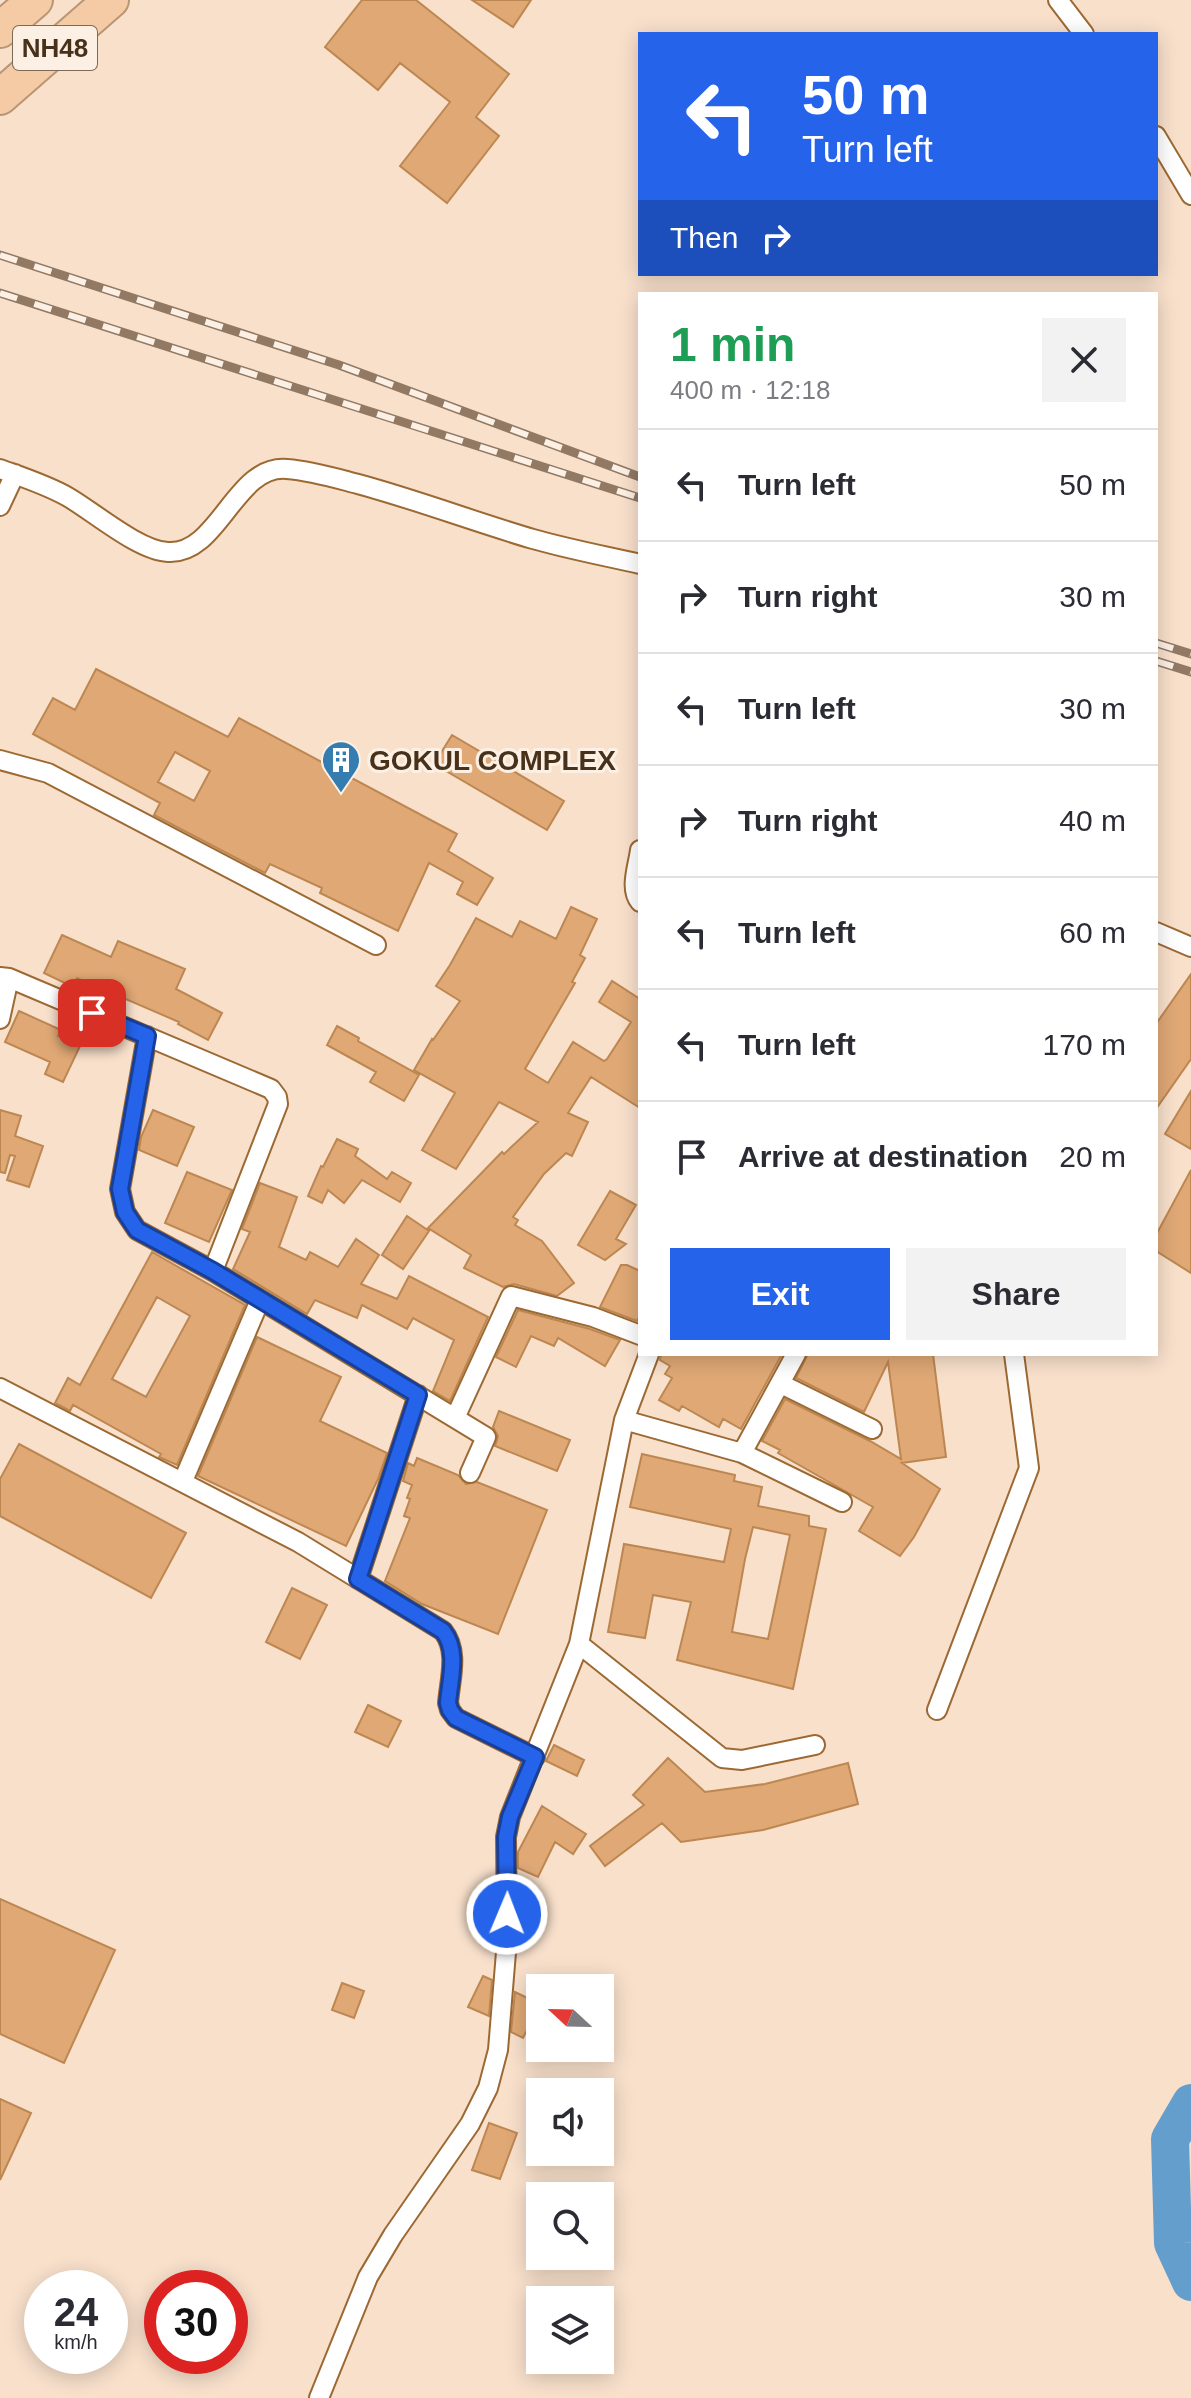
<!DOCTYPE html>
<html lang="en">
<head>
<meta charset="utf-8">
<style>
	:root { --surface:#fff; --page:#f2f2f3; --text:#2b2b33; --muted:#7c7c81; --line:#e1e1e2; --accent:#2563eb }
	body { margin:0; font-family:Arial,sans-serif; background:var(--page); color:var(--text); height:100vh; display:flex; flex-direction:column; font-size:30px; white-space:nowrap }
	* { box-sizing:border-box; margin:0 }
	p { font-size:26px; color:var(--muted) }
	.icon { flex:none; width:44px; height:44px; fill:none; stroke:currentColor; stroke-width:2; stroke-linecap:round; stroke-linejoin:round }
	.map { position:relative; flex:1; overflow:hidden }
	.sheet { position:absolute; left:638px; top:292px; width:520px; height:1064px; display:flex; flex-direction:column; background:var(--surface); border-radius:0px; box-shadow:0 4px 20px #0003 }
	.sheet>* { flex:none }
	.guide { position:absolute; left:638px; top:32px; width:520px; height:244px; border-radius:0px; box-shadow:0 4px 20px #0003; background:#2563eb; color:#fff; overflow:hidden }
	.needle { width:52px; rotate:292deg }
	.controls { position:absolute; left:526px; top:1974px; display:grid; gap:16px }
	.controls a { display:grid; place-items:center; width:88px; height:88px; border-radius:0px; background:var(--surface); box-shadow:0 4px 20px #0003; font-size:40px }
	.speed { position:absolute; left:24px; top:2270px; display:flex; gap:16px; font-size:40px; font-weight:700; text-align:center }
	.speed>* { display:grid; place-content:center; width:104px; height:104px; border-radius:50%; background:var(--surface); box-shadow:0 4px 20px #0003; line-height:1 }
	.speed small { font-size:20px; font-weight:400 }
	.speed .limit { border:12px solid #d22; background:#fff; color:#111 }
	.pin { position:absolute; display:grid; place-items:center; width:68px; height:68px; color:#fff; margin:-34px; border-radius:16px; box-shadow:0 4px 12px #0006 }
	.me { position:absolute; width:88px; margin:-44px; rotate:1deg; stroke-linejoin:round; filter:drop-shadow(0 0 6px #0008) }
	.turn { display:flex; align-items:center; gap:28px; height:168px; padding:0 32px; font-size:36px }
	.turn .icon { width:104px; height:104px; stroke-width:2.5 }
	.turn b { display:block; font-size:56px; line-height:68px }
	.then { display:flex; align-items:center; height:76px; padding:0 32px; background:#0003; gap:16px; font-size:30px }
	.round { display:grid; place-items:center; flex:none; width:84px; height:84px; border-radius:0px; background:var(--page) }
	.summary { display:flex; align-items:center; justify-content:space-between; height:136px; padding:0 32px }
	h1 { font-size:48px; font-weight:700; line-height:60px; color:#1e9e55 }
	.action { display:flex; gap:16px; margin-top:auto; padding:16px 32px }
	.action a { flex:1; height:92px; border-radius:0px; background:var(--accent); color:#fff; font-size:32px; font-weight:700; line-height:92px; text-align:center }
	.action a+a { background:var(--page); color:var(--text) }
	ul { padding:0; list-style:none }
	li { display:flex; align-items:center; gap:24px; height:112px; padding:0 32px; border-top:2px solid var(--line) }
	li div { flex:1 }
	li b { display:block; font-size:30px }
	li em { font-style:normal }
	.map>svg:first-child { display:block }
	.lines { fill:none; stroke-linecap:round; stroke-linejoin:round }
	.river { stroke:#649ecd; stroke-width:38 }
	.building { fill:#dfa875; stroke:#bd8752; stroke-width:2; fill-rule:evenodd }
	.street-casing { stroke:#9d6933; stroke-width:22 }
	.highway-casing { stroke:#b89575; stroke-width:38 }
	.street { stroke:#fff; stroke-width:18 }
	.highway { stroke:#f5cba5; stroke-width:34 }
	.rail-casing { stroke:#917964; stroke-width:9 }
	.rail { stroke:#fcf0e5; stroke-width:6; stroke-dasharray:18; stroke-linecap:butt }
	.route-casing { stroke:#184099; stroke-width:20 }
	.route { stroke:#2563eb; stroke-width:14 }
	.labels { text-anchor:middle; stroke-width:6; stroke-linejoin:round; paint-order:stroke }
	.shield { fill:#fcf0e5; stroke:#7e6a58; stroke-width:2 }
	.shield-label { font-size:26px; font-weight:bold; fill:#48311b }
	.poi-label { font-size:28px; font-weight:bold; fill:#48311b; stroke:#fcf0e5; text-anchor:start }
</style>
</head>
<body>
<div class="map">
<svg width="1191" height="2398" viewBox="0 0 1191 2398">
	<rect width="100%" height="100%" fill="#f8e0cb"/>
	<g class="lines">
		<path class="river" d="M1191 2103 1170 2139 1173 2243 1191 2282"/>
	</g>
	<path class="building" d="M362 0H416L509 74 476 117 499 136 447 203 400 166 450 102 400 63 378 90 325 47Z
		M472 0H531L513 27Z
		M96 669 228 737 239 718 457 834 448 851 493 878 477 905 457 894 463 882 429 863 398 931 320 893 322 888 270 864 265 873 154 815 160 803 33 734 53 698 75 710ZM175 752 210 771 194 801 158 782Z
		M452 735 564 801 547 830 434 764Z
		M571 907 597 919 580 955 585 958 572 982 575 983 525 1069 548 1083 573 1042 604 1061 607 1059 631 1022 599 1002 612 981 640 999V1108L591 1077 568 1113 588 1122 572 1156 566 1153 544 1174 513 1217 518 1220 515 1225 542 1241 574 1283 557 1296 514 1284 503 1287 464 1268 471 1255 428 1228 502 1152 504 1154 538 1122 499 1102 456 1169 422 1150 455 1093 414 1070 432 1039 433 1040 460 1001 436 986 450 965 476 918 512 937 520 921 556 939Z
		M62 935 111 957 118 941 185 969 176 989 222 1013 208 1040 178 1024 179 1022 77 978 73 987 44 973Z
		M1191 974V1059L1156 1109V1024Z
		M19 1011 61 1030 58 1036 80 1046 63 1082 45 1074 50 1062 5 1042Z
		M337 1026 359 1038 358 1041 419 1075 404 1101 370 1082 376 1072 327 1045Z
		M1191 1091V1149L1165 1134Z
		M0 1110 21 1116 15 1136 43 1146 29 1187 7 1180 15 1156 10 1155 5 1173 0 1172Z
		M153 1110 194 1127 177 1166 139 1150 141 1137Z
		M337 1139 358 1149 355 1156 387 1179 392 1172 411 1183 400 1202 362 1180 344 1203 328 1190 322 1203 308 1196 321 1166 323 1167Z
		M1191 1170V1273L1156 1251V1235Z
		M187 1172 232 1190 209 1242 165 1223Z
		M260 1183 297 1197 279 1247 306 1260 310 1252 338 1267 356 1239 379 1255 361 1284 397 1299 409 1276 488 1317 450 1401 433 1391 454 1340 413 1318 407 1329 362 1305 357 1318 315 1300 307 1314 233 1269 250 1232 242 1229Z
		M610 1191 636 1205 616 1239 626 1244 605 1260 578 1245Z
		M407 1216 429 1231 403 1269 382 1255Z
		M152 1252 245 1305 177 1465 159 1457 161 1454 73 1405 70 1411 55 1403 68 1378 80 1385ZM157 1297 190 1316 146 1397 112 1379Z
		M621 1265H627L640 1271V1315L637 1321 600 1307Z
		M518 1310 590 1329 620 1340 605 1366 558 1338 554 1346 531 1336 516 1367 496 1357Z
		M257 1337 341 1377 320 1421 387 1453 378 1479 346 1546 198 1476Z
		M661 1354H782L741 1429 723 1419 719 1427 682 1406 679 1411 659 1400 672 1378 665 1374 670 1366 660 1360Z
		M808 1354H933L946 1457 902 1463 940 1489 914 1537 900 1556 859 1531 873 1507 778 1453 780 1450 762 1441 785 1399 870 1441 901 1459 888 1362 864 1412 796 1378Z
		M499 1411 570 1440 557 1471 495 1446 498 1436 493 1427Z
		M19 1444 186 1533 151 1598 0 1516V1479Z
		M642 1454 735 1475 734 1481 762 1487 758 1506 809 1516V1526L826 1529 793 1689 677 1660 691 1602 653 1595 645 1638 608 1632 624 1544 724 1562 731 1529 630 1507ZM753 1527 790 1535 768 1639 732 1632 745 1559Z
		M417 1458 458 1475 466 1484 477 1482 547 1510 498 1634 422 1604 385 1581 410 1518 404 1516 410 1499 407 1498 412 1485 403 1481 408 1463 414 1466Z
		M292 1588 327 1605 300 1659 266 1642Z
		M368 1705 401 1721 388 1747 355 1732Z
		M554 1745 584 1760 577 1776 546 1761Z
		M668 1758 705 1792 765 1784 848 1763 858 1804 763 1830 681 1842 662 1823 605 1866 590 1846 644 1805 633 1795Z
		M542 1806 586 1834 573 1854 555 1842 538 1877 518 1868V1852Z
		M0 1899 115 1950 64 2063 0 2034Z
		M483 1976 492 1980 489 2016 468 2007Z
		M342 1983 364 1991 354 2018 332 2010Z
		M515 1992 540 2004 523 2038 511 2032Z
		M0 2099 31 2113 0 2180Z
		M489 2123 517 2133 500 2179 472 2170Z"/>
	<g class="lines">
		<defs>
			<path id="street" d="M1058 0 1084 34
				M1156 136 1191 195
				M0 469C22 477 47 485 68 497 94 512 139 551 168 552 219 555 235 464 287 469 312 471 335 478 358 484 417 500 475 522 533 539 568 549 605 556 640 564
				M0 506 15 474
				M0 760 48 773 376 945
				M640 850C638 866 629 889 640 902
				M1156 932 1191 947
				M0 977 9 978 271 1089 277 1097 278 1104 213 1271
				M0 1019 9 978
				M147 1036 120 1189 125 1212 137 1230 213 1271 486 1437 470 1473
				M781 1384 872 1429
				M0 1388 298 1542 443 1631C459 1651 450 1679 448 1703L450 1710 456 1718 535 1757
				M455 1418 511 1296 593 1317 640 1335
				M624 1420 742 1453 842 1502
				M742 1453 796 1354
				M183 1481 260 1300
				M358 1579 418 1395
				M579 1644 722 1758 742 1760 815 1745
				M937 1710 1029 1468 1014 1354
				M319 2398 368 2277 393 2235 470 2124 488 2088 498 2050 507 1940 506 1837 510 1817 579 1644 624 1420 649 1354"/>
			<path id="highway" d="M0 30 35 0
				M0 97 111 0"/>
		</defs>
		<use href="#street" class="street-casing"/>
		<use href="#highway" class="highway-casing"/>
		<use href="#street" class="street"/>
		<use href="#highway" class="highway"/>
		<defs>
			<path id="rail" d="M0 255 339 365 640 477
				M0 293 640 498
				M1156 643 1191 654
				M1156 661 1191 672"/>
		</defs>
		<use href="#rail" class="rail-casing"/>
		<use href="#rail" class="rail"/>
	</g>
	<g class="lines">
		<defs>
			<path id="route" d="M92 1013 147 1036 120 1189 125 1212 137 1230 213 1271 418 1395 358 1579 443 1631C459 1651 450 1679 448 1703L450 1710 456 1718 535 1757 510 1817 506 1837 507 1914"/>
		</defs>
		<use href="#route" class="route-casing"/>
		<use href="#route" class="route"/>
	</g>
	<defs>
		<symbol id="building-pin" viewBox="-11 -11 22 30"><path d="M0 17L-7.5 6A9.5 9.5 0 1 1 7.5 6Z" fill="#357cb1" stroke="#fcf0e5"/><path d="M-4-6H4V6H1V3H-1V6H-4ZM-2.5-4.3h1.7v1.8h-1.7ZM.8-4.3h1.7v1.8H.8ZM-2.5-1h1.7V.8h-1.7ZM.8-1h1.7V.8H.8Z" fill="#fff"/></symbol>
	</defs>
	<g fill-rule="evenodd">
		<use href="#building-pin" x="319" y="738" width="44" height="60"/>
	</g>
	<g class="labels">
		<rect class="shield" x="13" y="26" width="84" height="44" rx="6"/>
		<g class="shield-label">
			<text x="55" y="57">NH48</text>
		</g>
		<g class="poi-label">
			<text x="369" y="770">GOKUL COMPLEX</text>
		</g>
	</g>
</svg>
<div class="controls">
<a><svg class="needle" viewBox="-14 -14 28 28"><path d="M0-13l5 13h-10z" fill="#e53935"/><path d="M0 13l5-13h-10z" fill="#7c7c81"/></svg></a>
<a><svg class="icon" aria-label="sound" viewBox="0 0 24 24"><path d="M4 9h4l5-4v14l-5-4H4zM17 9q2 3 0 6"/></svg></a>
<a><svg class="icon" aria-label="search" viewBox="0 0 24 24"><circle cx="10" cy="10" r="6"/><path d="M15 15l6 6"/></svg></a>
<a><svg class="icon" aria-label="layers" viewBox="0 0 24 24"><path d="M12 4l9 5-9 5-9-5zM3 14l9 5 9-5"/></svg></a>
</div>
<div class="speed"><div>24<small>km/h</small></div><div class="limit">30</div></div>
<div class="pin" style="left:92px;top:1013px;background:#d93025"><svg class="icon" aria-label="arrive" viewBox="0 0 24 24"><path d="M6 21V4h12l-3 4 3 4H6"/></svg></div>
<svg class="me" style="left:507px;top:1914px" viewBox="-20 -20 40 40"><circle r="17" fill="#2563eb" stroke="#fff" stroke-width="3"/><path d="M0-11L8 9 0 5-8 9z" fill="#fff"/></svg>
<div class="guide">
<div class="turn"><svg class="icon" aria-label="left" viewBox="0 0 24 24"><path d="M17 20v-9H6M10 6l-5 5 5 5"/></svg><div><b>50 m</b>Turn left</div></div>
<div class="then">Then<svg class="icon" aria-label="right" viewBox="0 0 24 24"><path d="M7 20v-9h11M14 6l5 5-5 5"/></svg></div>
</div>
<section class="sheet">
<div class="summary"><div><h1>1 min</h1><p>400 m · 12:18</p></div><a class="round"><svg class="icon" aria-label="close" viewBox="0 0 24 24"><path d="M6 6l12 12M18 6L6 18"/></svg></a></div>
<ul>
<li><svg class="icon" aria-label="left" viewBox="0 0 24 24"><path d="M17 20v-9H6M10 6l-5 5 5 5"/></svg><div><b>Turn left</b></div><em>50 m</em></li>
<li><svg class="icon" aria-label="right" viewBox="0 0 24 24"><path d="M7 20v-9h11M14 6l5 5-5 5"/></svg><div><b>Turn right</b></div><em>30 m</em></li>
<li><svg class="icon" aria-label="left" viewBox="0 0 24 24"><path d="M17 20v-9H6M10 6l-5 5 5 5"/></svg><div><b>Turn left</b></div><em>30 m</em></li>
<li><svg class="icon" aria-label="right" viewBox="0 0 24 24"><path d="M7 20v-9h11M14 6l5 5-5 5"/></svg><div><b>Turn right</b></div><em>40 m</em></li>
<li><svg class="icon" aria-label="left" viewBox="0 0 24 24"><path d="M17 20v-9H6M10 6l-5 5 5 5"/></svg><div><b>Turn left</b></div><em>60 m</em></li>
<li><svg class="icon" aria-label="left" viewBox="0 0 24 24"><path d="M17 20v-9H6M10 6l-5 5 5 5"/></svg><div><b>Turn left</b></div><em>170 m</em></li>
<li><svg class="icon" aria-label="arrive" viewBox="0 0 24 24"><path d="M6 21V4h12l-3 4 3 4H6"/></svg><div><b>Arrive at destination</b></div><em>20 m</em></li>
</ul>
<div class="action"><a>Exit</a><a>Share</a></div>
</section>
</div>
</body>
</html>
